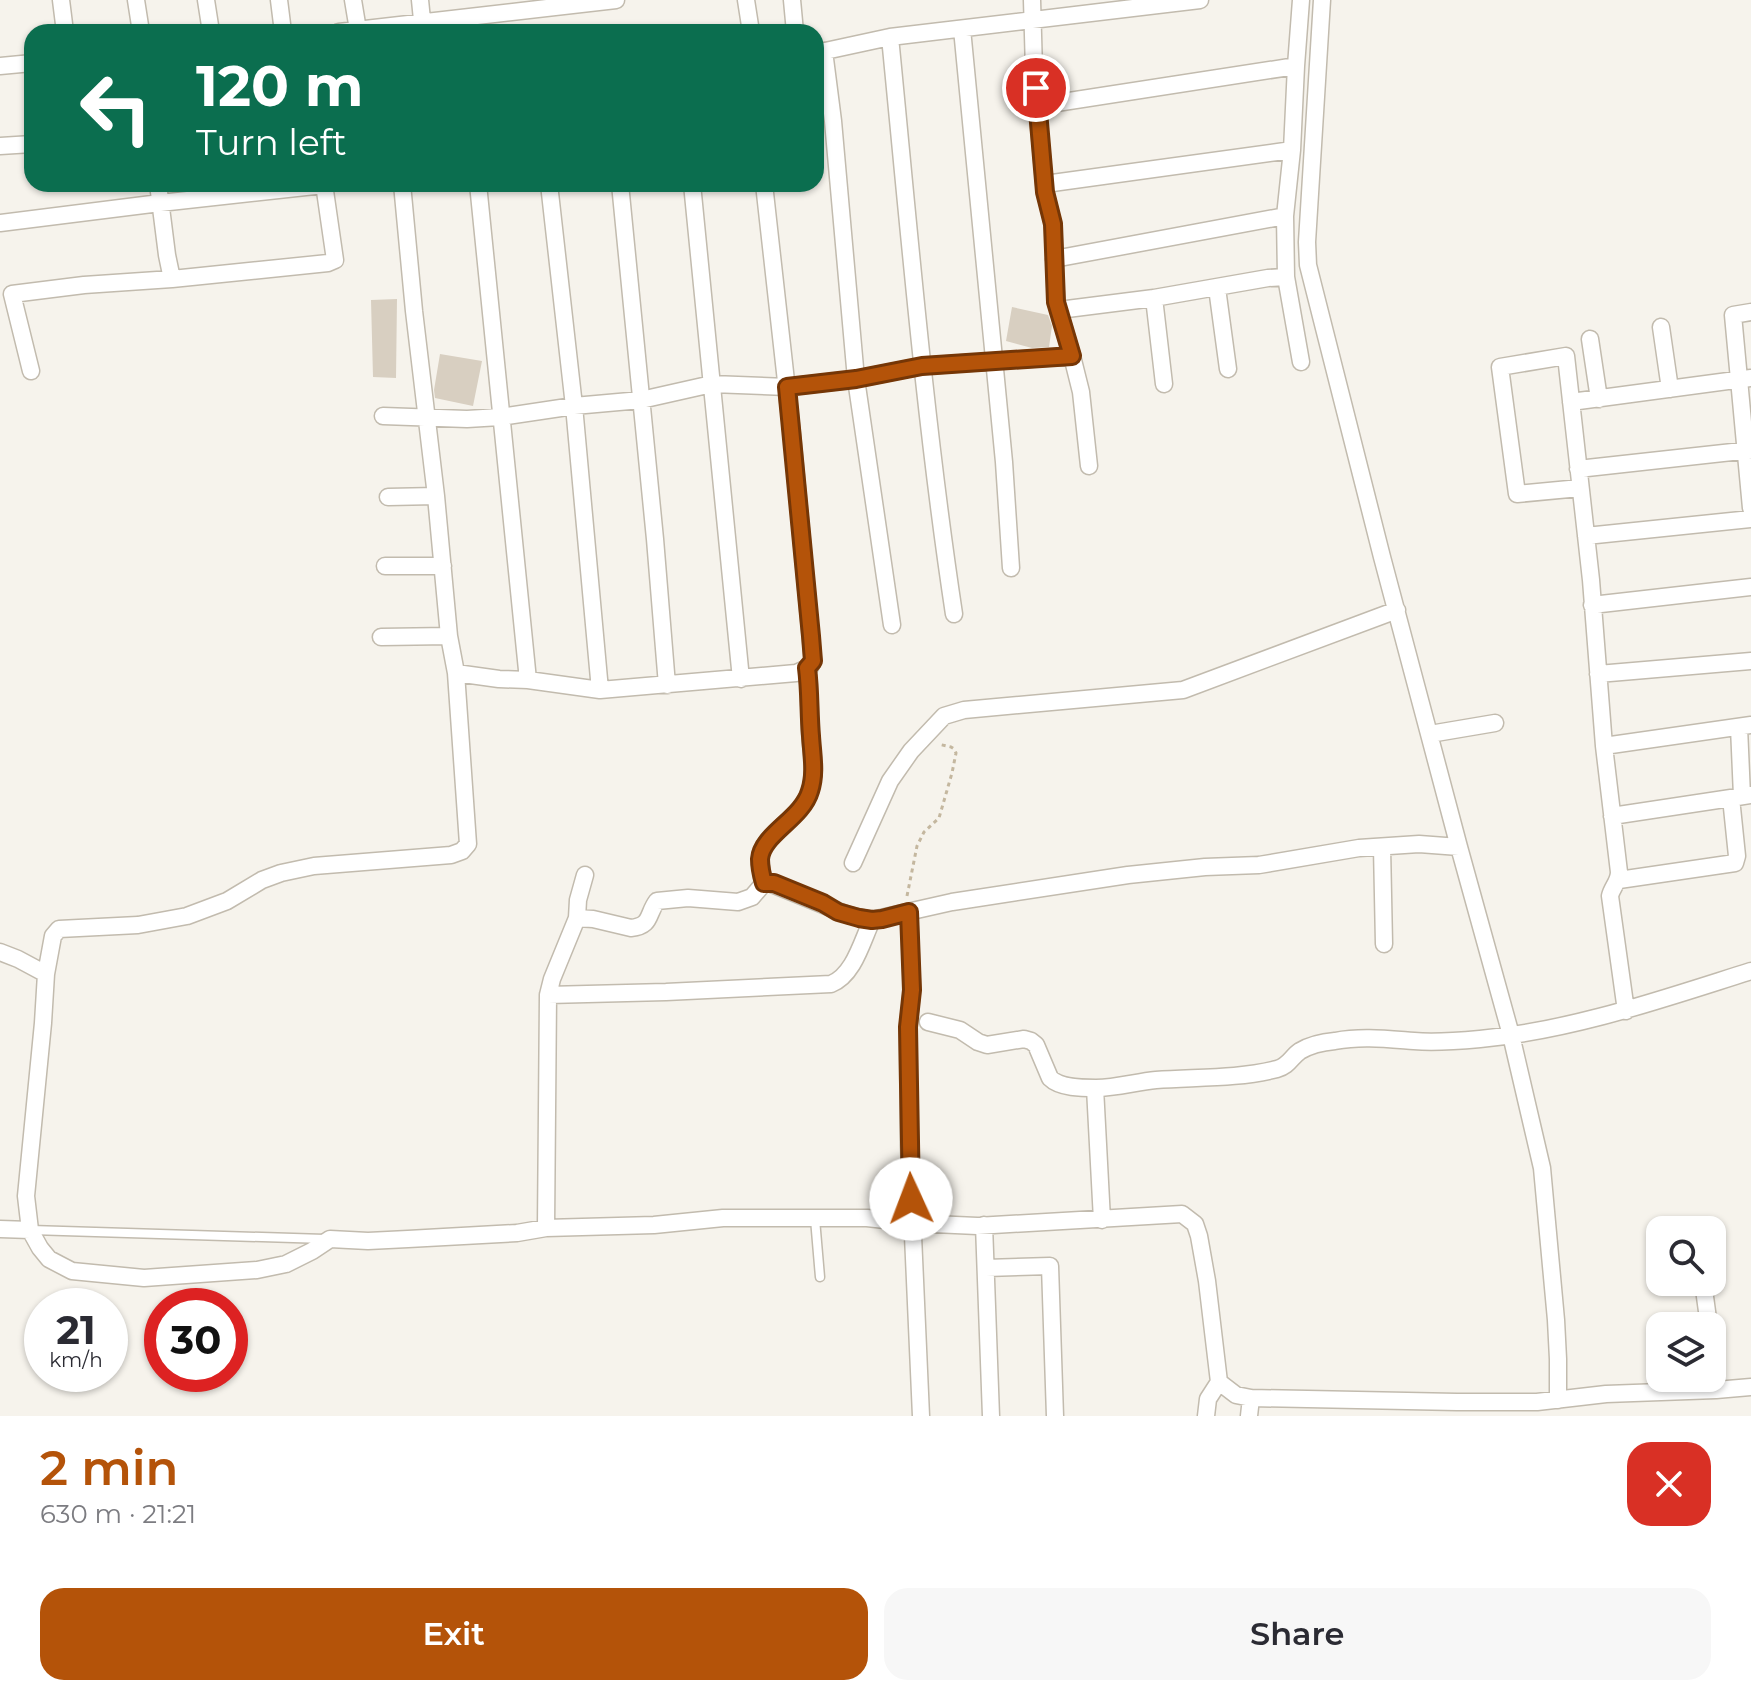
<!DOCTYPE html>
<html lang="en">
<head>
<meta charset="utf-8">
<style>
	:root { --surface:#fff; --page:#f7f7f7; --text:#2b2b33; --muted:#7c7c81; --accent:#b45309 }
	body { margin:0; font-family:Montserrat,sans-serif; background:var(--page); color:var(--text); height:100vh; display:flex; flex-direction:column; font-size:30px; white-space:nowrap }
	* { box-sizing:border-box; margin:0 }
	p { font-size:26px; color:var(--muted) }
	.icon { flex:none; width:44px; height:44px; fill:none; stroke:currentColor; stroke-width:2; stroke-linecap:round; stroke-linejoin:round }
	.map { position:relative; height:1416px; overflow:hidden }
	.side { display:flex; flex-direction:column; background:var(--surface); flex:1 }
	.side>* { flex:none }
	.top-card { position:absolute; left:24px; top:24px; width:800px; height:168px; border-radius:24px; box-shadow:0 2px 6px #0004; background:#0b6e4f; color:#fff; overflow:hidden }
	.buttons { position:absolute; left:1646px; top:1216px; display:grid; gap:16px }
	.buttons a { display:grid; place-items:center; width:80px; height:80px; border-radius:16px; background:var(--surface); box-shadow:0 2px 6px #0004; font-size:40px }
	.speed { position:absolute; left:24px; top:1288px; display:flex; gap:16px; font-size:40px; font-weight:700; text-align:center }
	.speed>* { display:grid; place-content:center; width:104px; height:104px; border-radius:50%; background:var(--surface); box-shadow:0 2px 6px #0004; line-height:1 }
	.speed small { font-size:20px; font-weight:400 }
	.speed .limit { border:12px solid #d22; background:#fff; color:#111 }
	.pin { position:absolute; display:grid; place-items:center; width:68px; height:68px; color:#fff; margin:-34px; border:4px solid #fff; border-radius:50%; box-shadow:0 2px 8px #0007 }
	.me { position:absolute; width:88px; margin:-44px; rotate:358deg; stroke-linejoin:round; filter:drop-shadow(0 0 6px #0008) }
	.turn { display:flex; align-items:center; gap:28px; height:168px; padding:0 40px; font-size:36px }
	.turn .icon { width:104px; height:104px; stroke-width:2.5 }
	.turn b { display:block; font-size:56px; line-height:68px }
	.round { display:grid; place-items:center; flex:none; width:84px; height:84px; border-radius:24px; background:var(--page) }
	.head { display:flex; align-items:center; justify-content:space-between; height:136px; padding:0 40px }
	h1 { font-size:48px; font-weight:600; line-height:60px; color:var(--accent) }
	.primary-button { display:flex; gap:16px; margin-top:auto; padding:16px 40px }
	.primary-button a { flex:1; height:92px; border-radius:24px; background:var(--accent); color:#fff; font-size:32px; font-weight:600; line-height:92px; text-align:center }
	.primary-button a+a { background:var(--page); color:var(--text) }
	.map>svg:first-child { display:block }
	.building { fill:#d8cfc1 }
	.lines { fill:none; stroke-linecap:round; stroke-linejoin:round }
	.service-casing { stroke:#c2bbae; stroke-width:11 }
	.minor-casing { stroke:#c2bbae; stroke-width:19 }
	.path { stroke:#c4b79f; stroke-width:3; stroke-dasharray:4 4; stroke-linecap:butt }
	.service { stroke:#fff; stroke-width:8 }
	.minor { stroke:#fff; stroke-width:16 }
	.route-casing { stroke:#753606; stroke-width:20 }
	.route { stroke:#b45309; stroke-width:14 }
</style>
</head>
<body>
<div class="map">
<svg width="1751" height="1416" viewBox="0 0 1751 1416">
	<rect width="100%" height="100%" fill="#f6f3ec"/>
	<path class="building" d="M397 299 396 378 373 377 371 300Z
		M1012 307 1048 315 1052 326 1049 347 1032 348 1006 341Z
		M440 354 482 361 473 406 435 398 434 390Z"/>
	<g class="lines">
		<defs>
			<path id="service" d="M815 1219 820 1277
				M31 1230 325 1239"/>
			<path id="minor" d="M61 0 65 32
				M136 0 141 32
				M206 0 211 32
				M279 0 283 32
				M353 0 358 30
				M420 0 423 30
				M746 0 751 32
				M792 0 795 32
				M1032 0 1034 70 1045 192 1053 224 1056 302 1072 356
				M1322 0 1307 242 1308 265 1382 557 1459 847 1511 1035 1542 1168 1556 1320 1558 1359V1400
				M962 29 1004 462 1011 568
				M339 32 616 0
				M890 37C909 230 925 423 954 614
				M824 51 833 121 856 379 892 625
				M816 53 890 37 1200 0
				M0 66 32 63
				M1037 106 1296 66
				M0 146 32 144
				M478 184 528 680
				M549 184 574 406 600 690
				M620 184 655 539 667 685
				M692 184 741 679
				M1045 184 1292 150
				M0 223 160 203 324 185
				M1054 259 1285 216
				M1286 277 1285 216 1292 150 1296 66 1301 0
				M172 279 328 263 335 260 324 184
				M1217 288 1228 369
				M1059 310 1154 298
				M1751 312 1733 315 1751 508
				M1661 327 1670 389
				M1590 339 1599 399
				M31 371 12 294 84 285 172 279 167 255 158 184
				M1164 384 1154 298 1268 278 1286 277 1301 362
				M1571 402 1751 378
				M383 416 467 419 500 417 574 406 641 400 712 384 787 387 856 379 922 366 1072 356 1081 392 1089 466
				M1578 469 1751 450
				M1580 488 1517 494 1500 367 1566 356 1591 580 1604 746 1619 872C1619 882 1612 887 1610 896L1626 1011
				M388 497 436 496
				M1586 536 1751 519
				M385 566H443
				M1592 605 1751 587
				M381 637 449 636
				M456 673 499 679 528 680 600 690 796 673 810 667 813 661 792 435 764 184
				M1598 674 1751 661
				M1739 727 1742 796
				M1430 734 1495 723
				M1604 746 1751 725
				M1612 816 1731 798
				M1382 847 1384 944
				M853 863 890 781 911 751 944 716 964 710 1183 690 1397 610
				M1619 880 1735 863 1737 856 1731 798 1751 795
				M764 883C762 874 759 863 761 853 768 830 801 819 810 791 816 771 811 750 810 730 809 709 810 689 807 668
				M909 912 912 990 908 1027 909 1145 921 1416
				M577 918 593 919 631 928C652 926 647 914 657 901L688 898 738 902 752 897 764 883H769L848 915 872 920 952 902 1128 875 1205 867 1259 865 1359 848 1419 844 1459 847
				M0 952 18 959 46 974 43 1023 26 1196 30 1230 40 1248 49 1259 72 1271 144 1278 257 1270 286 1264 312 1251 330 1239 368 1241 408 1239 517 1233 546 1228 654 1225 723 1218H867L912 1223 977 1226 1182 1214 1195 1224 1199 1236 1207 1281 1219 1382 1236 1395 1251 1398 1457 1402H1537L1606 1394 1716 1390 1751 1387
				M46 974 53 936 59 929 138 925 187 916 227 901 262 880 281 873 314 866 451 855 462 851 468 844 456 673 449 636 436 496 414 311 402 184
				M548 995 666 992 831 984C854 975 862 941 872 920
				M928 1022 960 1030 978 1042 987 1045 1024 1039 1031 1041 1036 1045 1050 1078C1060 1088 1082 1088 1096 1088 1116 1088 1136 1082 1156 1080 1196 1077 1237 1079 1277 1069 1289 1066 1291 1057 1300 1051 1310 1045 1324 1042 1335 1041 1361 1036 1387 1039 1414 1041 1436 1043 1458 1041 1480 1039 1574 1030 1662 999 1751 971
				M1095 1088 1102 1220
				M984 1225 991 1416
				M546 1228 548 995 552 979 577 918 578 900 585 875
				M0 1229 30 1230
				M986 1268 1050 1266 1055 1416
				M1703 1282 1709 1326
				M1712 1354 1716 1390
				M1206 1416 1208 1399 1219 1382
				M1249 1416 1251 1398"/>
		</defs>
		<use href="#service" class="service-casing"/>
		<use href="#minor" class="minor-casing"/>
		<path class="path" d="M907 896 917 846 924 832 939 818 952 773 956 753 954 749 951 747 938 744"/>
		<use href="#service" class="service"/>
		<use href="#minor" class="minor"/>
	</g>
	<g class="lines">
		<defs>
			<path id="route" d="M911 1199 908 1027 912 990 909 912 882 919 872 920 859 918 838 912 823 903 774 883H764C762 876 760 867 760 859 762 834 802 819 810 791 816 773 812 754 811 736 809 713 810 691 807 668L813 661 811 636 787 387 856 379 922 366 1072 356 1056 302 1053 224 1045 192 1036 88"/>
		</defs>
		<use href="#route" class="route-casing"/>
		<use href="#route" class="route"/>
	</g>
</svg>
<div class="buttons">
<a><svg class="icon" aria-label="search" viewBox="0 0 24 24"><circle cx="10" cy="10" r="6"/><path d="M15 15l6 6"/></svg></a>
<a><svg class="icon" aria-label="layers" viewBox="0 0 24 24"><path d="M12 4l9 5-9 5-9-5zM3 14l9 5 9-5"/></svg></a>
</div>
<div class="speed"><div>21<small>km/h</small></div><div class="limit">30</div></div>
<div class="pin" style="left:1036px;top:88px;background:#d93025"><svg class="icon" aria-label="arrive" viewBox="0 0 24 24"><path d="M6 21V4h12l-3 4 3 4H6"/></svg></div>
<svg class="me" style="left:911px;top:1199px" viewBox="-20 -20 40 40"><circle r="19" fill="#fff"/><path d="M0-13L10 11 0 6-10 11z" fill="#b45309"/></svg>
<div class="top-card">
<div class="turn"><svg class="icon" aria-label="left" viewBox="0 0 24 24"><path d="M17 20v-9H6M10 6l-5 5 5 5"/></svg><div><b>120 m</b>Turn left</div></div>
</div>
</div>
<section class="side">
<div class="head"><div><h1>2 min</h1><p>630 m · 21:21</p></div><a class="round" style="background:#d93025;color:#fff"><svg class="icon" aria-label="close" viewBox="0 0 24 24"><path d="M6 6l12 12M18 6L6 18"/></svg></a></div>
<div class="primary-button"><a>Exit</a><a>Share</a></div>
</section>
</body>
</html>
